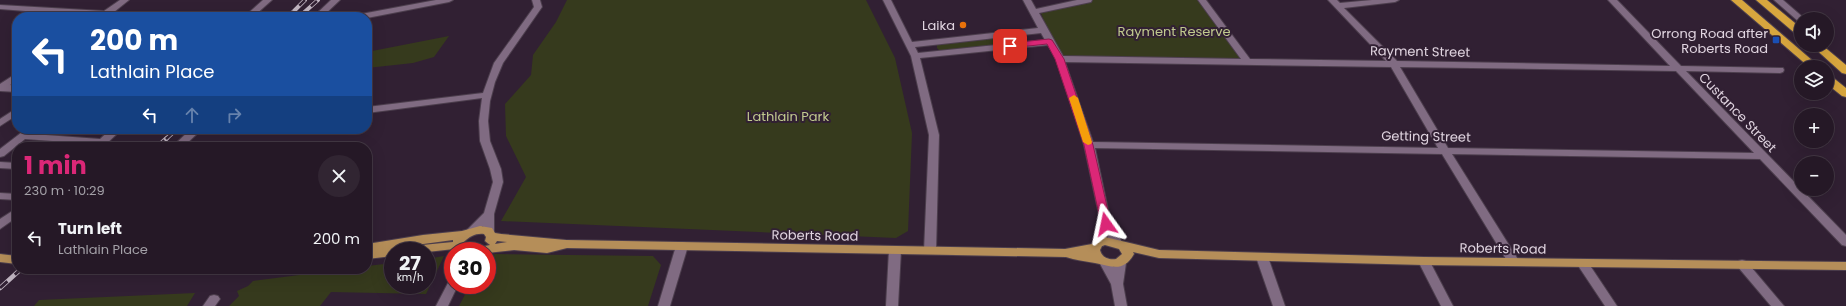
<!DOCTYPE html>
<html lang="en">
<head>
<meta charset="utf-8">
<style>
	:root { --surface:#251826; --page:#312532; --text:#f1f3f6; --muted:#a3a0a7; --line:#423743; --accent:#db2777 }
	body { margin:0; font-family:Poppins,sans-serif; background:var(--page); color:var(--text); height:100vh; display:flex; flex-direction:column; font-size:15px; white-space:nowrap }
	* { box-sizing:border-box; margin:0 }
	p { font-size:13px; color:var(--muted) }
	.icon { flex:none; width:22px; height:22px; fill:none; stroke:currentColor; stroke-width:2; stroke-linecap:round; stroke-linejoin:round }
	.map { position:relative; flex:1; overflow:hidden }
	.panel { position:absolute; left:12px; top:142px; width:360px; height:132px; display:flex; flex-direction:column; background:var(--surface); border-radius:16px; box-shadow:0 4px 16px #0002,0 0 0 1px var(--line) }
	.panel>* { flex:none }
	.top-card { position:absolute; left:12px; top:12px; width:360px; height:122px; border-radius:16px; box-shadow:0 4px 16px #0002,0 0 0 1px var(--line); background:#1a4fa0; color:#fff; overflow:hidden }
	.tools { position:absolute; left:1794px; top:12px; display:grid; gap:8px }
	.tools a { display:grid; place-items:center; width:40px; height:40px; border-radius:50%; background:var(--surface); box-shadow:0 4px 16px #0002,0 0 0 1px var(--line); font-size:20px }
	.speed { position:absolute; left:384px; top:242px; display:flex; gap:8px; font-size:20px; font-weight:700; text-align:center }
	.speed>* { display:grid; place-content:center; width:52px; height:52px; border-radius:50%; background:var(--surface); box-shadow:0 4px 16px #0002,0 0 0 1px var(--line); line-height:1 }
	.speed small { font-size:10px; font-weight:400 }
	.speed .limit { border:6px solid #d22; background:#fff; color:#111 }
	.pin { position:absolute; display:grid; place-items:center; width:34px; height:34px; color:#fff; margin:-17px; border-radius:8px; box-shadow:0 2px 6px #0006 }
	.me { position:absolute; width:44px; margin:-22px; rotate:348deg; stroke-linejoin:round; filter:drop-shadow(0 0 3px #0008) }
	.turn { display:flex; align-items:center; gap:14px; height:84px; padding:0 12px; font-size:18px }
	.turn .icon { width:52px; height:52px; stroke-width:2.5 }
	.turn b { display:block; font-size:28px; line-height:34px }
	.lanes { display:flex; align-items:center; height:38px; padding:0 12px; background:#0003; justify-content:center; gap:20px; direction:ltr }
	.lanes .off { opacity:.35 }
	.round { display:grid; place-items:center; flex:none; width:42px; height:42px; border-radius:21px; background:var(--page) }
	.headline { display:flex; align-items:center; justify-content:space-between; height:68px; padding:0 12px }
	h1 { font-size:24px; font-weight:700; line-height:30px; color:var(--accent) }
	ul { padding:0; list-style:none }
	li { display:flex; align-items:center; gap:12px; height:56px; padding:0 12px }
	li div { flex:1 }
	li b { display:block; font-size:15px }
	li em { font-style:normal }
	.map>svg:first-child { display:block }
	.green { fill:#363a1d }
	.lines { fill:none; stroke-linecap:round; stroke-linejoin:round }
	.minor-casing { stroke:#4c3e4d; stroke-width:2 }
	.major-casing { stroke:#4c3e4d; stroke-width:2 }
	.highway-casing { stroke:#4c3e4d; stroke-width:2 }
	.minor { fill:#806b82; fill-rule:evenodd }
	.major { fill:#b58e59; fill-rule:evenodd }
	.highway { fill:#d8a63e; fill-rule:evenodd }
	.rail-far1-casing { stroke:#c1b5c2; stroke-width:4 }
	.rail-casing { stroke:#c1b5c2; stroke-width:4.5 }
	.rail-far1 { stroke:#312033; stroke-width:2.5; stroke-dasharray:8; stroke-linecap:butt }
	.rail { stroke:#312033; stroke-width:3; stroke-dasharray:10; stroke-linecap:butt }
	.route { fill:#db2777; stroke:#8e194d }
	.slow { fill:#f59e0b }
	.food-dot { fill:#e8710a; stroke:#312033; stroke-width:1.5 }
	.transit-dot { fill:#1a4fb4; stroke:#312033; stroke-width:1.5 }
	.labels { text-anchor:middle; stroke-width:4; stroke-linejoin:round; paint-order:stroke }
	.poi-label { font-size:13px; fill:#e0d4e0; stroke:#312033; text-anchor:end }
	.park-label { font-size:13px; fill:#c0c98e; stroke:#312033 }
	.street-label { font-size:13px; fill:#e0d4e0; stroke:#312033 }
</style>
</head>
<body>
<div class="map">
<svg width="1846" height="306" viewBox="0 0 1846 306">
	<rect width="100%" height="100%" fill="#312033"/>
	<path class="green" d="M567 0H866L895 58 912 133 908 231 896 238 501 221 526 177 506 136 505 104 531 75 533 55 556 22Z
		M1089 0H1198L1248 63 1060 59 1040 11Z
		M1019 32 1023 44 942 53 937 48V42Z
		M449 36 434 57 413 63 367 68V52Z
		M37 129H68L60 136 37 134 35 132Z
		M495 254 653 256 661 265 648 306H459L470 285H487V257Z
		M444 256 426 294 331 292 320 306H229L239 296 237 291 248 286 253 281 347 269H367V266L393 263V285H427V259Z
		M195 293 187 306H34L39 300Z"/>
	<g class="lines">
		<defs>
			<path id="minor" d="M120 0H129L114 12 162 14 166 17H102L0 9V5L104 11Z
				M263 0H272L253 17H244Z
				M331 0H340L322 17H313Z
				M436 0H453L449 2 367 18V17H357L361 14Z
				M532 0H540L542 7 503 63 495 82 490 101 488 121 490 141 501 169 503 182 494 214V232L493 235H485L483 226C478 231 474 237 466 235L465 232 484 213 493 182 490 169 480 141 479 121 482 98 367 113V107L483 93 494 63 534 7Z
				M883 0H891L912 42 1038 28 1023 0H1031L1036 9 1077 0H1092L1091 2 1039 13 1063 56 1241 59 1198 0H1206L1250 59 1386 61 1328 0H1337L1340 3 1372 0H1399L1395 2 1344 8 1397 61 1670 66 1608 0H1617L1681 66 1783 68 1784 70 1783 72 1780 73 1686 71 1846 235V246L1842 245 1760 159 1452 154 1519 261 1517 264H1509L1442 154 1095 148 1111 224 1122 242 1120 245H1112L1107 236 1103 246H1095L1093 243 1101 224 1084 145 1056 59 1048 45 920 58 939 135 936 251 934 254H926L924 251 929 135 911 56ZM1041 33 1045 40 918 53 915 47ZM1065 62 1391 67 1438 148 1093 142ZM1400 67 1676 71 1754 153 1448 148Z
				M1774 0H1783L1805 19H1801V22L1798 21Z
				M17 73V80L10 85 17 86V92L0 91V84Z
				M17 108V115L0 126V119Z
				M26 129H37L32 134 100 139 111 129H122L103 147H94V144L25 139 4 156 0 157V149Z
				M191 129H202L183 147H172Z
				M0 162 17 163V169L0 168Z
				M0 193 17 194V200L0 199Z
				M17 208V217L0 229V219Z
				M682 242 686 243 688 246 670 306H658L676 246 678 243Z
				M895 246 899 247 901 250 898 306H886L889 250 891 247Z
				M1262 253 1266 254 1268 257 1285 306H1273L1256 257 1258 254Z
				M1424 257 1428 258 1453 306H1441L1418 261 1420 258Z
				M1105 258 1109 259 1114 267 1116 260H1124L1126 263 1123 284 1127 306H1115L1111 284 1099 262 1101 259Z
				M1583 260 1587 261 1617 306H1605L1577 264 1579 261Z
				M1742 260 1746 261 1784 306H1771L1738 267 1736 264 1738 261Z
				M453 280V285H458L448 306H436L449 281Z
				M214 295 218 296 220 299 215 306H203L210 296Z"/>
			<path id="major" d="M480 226 492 228 495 233 501 234 566 240 1065 249 1092 244 1097 239 1105 237 1159 250 1424 257 1846 262V270L1424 265 1159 258 1133 252 1134 254C1123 273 1112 266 1095 263 1085 261 1075 260 1066 257L567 248 547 253 514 250 487 253V251H474L476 248 490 245 485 241 486 237 484 234C476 233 470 236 464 242V247L468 251H455L454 249 427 252 393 251V256L367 259V244L423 235 462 231ZM453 240V242L402 247 397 250 393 248 386 249ZM497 241 507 242 495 244ZM1105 245 1119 249 1122 254 1116 259C1109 260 1102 258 1100 250L1102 246Z
				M0 254 17 256V264L0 262Z"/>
			<path id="highway" d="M1731 0H1742L1820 67H1809Z
				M1756 0H1767L1801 28V36L1797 35Z
				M1811 45H1822L1846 65V74L1842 73Z
				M1827 75 1831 76 1846 88V97L1842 96 1827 84Z"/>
		</defs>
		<use href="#minor" class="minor-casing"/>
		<use href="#major" class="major-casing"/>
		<use href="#highway" class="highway-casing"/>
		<use href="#minor" class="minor"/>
		<use href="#major" class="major"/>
		<use href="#highway" class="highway"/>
		<defs>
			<path id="rail-far1" d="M288 17 305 0
				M299 17 318 0
				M166 139 177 129"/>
			<path id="rail" d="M157 147 167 138
				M0 288 21 269"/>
		</defs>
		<use href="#rail-far1" class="rail-far1-casing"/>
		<use href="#rail" class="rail-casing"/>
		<use href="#rail-far1" class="rail-far1"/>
		<use href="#rail" class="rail"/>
	</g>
	<path class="route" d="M1049 39 1052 40 1064 59 1093 145 1111 224 1109 227 1106 228 1101 224 1084 145 1055 59 1047 44 1010 48 1006 46 1010 43Z"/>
	<path class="slow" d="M1074 95 1078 98 1092 142 1091 144 1088 145 1083 142 1069 98Z"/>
	<circle class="food-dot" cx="963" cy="25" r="4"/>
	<rect class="transit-dot" x="1772" y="36" width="8" height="8" rx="2"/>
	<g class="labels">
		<g class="poi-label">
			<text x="955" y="30">Laika</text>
			<text x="1768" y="38">Orrong Road after<tspan x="1768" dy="15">Roberts Road</tspan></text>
		</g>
		<g class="park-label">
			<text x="1174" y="36">Rayment Reserve</text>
			<text x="788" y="121">Lathlain Park</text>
		</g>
		<g class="street-label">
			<text transform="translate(1420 51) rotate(1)" y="5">Rayment Street</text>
			<text transform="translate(1738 112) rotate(46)" y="5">Custance Street</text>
			<text transform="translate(1426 136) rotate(1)" y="5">Getting Street</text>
			<text transform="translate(815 235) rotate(1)" y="5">Roberts Road</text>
			<text transform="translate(1503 248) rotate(1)" y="5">Roberts Road</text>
		</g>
	</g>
</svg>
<div class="tools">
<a><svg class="icon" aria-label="sound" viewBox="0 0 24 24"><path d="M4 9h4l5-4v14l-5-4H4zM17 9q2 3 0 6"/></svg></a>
<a><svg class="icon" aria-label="layers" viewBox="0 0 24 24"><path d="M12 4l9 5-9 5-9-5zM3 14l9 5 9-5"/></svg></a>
<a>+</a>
<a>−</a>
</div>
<div class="speed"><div>27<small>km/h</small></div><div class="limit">30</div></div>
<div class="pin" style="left:1010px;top:46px;background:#d93025"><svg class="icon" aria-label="arrive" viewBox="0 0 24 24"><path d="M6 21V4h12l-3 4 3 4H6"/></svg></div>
<svg class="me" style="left:1106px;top:224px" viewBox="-20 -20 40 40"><path d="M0-17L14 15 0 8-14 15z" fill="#db2777" stroke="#fff" stroke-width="4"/></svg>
<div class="top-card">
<div class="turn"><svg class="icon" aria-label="left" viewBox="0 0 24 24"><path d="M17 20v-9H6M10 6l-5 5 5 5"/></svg><div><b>200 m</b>Lathlain Place</div></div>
<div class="lanes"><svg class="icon" aria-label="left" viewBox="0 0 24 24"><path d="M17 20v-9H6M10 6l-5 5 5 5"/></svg><svg class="icon off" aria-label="ahead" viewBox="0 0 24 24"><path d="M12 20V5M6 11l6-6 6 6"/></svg><svg class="icon off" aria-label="right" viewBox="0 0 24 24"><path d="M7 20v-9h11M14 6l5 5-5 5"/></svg></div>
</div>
<section class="panel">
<div class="headline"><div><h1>1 min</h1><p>230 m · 10:29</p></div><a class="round"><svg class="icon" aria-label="close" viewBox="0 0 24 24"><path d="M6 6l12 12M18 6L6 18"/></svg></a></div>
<ul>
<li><svg class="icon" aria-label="left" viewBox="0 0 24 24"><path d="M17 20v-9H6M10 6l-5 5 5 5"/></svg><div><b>Turn left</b><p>Lathlain Place</p></div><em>200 m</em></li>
</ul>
</section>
</div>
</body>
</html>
